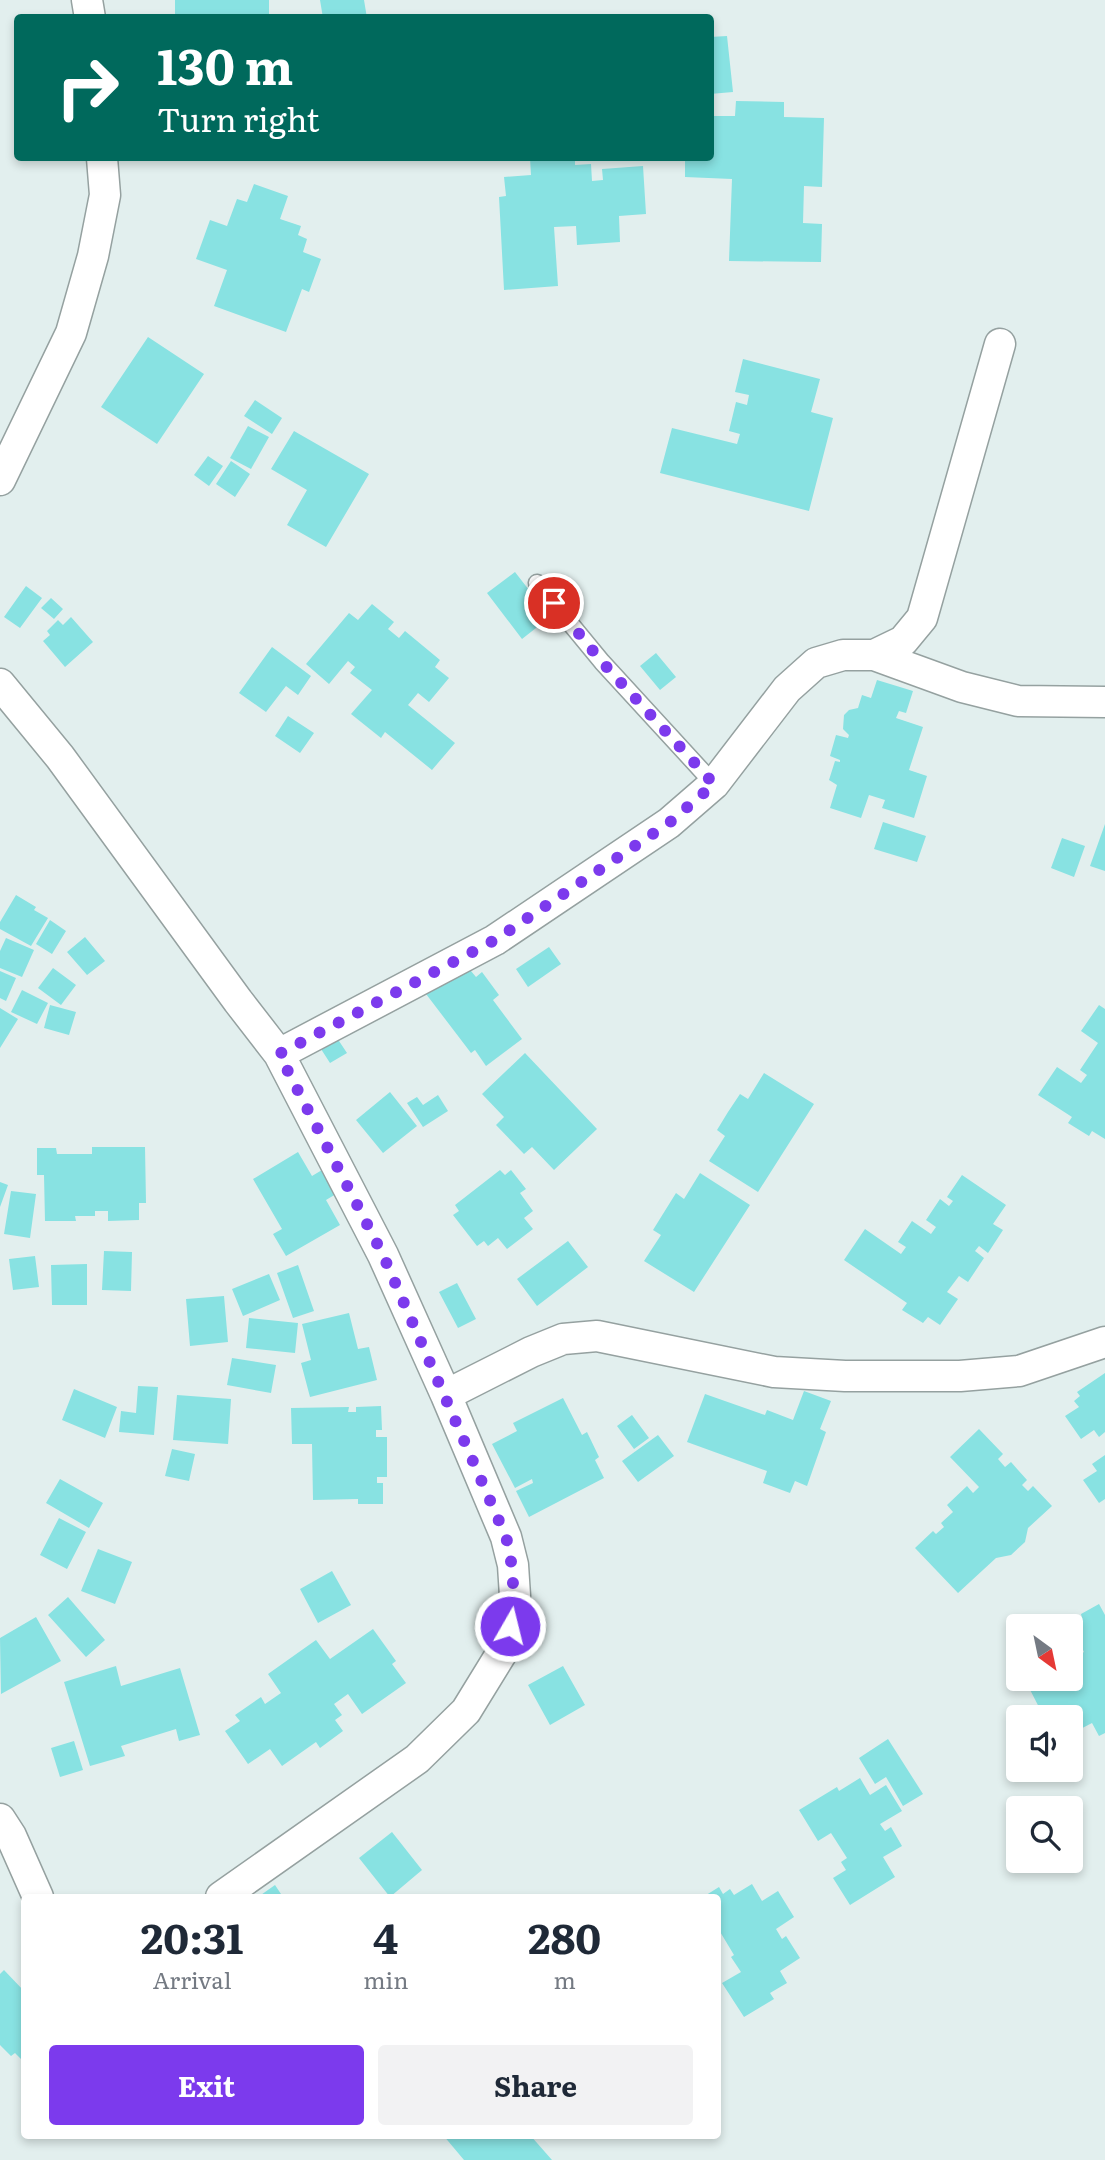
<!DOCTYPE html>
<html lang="en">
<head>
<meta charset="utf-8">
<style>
	:root { --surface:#fff; --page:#f2f2f3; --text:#1f2937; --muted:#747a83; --accent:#7c3aed }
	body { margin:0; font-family:Literata,serif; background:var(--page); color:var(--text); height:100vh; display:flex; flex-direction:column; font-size:26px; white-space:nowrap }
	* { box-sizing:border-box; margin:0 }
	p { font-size:23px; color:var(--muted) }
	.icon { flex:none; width:38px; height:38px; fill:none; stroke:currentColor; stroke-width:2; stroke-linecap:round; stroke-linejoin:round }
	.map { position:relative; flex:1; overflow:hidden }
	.panel { position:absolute; left:21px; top:1894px; width:700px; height:245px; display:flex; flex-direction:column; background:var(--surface); border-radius:7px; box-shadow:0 4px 10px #0003 }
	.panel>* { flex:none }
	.hud { position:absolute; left:14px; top:14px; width:700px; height:147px; border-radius:7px; box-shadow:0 4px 10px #0003; background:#00695c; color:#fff; overflow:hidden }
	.needle { width:46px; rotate:147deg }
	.fabs { position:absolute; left:1006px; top:1614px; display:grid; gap:14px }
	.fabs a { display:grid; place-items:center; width:77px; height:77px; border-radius:7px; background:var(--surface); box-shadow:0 4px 10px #0003; font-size:35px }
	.pin { position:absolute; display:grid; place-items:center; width:60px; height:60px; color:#fff; margin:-30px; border:4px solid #fff; border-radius:50%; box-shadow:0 2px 7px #0007 }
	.me { position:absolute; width:77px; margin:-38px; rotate:8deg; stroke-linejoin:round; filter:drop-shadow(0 0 5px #0008) }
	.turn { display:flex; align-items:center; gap:24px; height:147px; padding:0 28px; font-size:32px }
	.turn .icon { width:91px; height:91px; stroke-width:2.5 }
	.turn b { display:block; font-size:49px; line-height:60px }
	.eta { display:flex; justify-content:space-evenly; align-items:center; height:119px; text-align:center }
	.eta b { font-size:42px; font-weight:700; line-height:49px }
	.button { display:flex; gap:14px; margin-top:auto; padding:14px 28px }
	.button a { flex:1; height:80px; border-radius:7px; background:var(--accent); color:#fff; font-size:28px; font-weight:700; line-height:80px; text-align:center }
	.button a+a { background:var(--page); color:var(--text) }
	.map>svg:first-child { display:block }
	.building { fill:#88e2e2 }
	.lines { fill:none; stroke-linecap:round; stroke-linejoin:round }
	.lane-casing { stroke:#95a1a0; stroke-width:19 }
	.street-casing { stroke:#95a1a0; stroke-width:33 }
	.lane { stroke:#fff; stroke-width:16 }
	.street { stroke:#fff; stroke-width:30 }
	.route { stroke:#7c3aed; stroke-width:12; stroke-dasharray:0 21.6 }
</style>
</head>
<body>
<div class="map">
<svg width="1105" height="2160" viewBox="0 0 1105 2160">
	<rect width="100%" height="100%" fill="#e2efee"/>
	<path class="building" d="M175 0H269V18H175Z
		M320 0H364L367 18H323Z
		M727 36 733 92 710 94V37Z
		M736 101 784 102V117L824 118 822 187 804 186 803 223 822 224 821 262 729 261 732 179 685 177V158H710V116H735Z
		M530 158H575V165L591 164 592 181 603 180 602 169 643 166 646 214 619 216 620 242 577 245 576 226 554 227 558 286 504 290 499 197 506 196 504 177 531 175Z
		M254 184 288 196 280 219 301 226 298 235 307 239 303 252 321 259 309 292 302 289 286 332 214 306 227 270 196 259 210 220 227 226 237 199 247 202Z
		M148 337 204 374 157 444 101 407Z
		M743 359 820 379 811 412 833 418 809 511 660 473 672 428 737 444 740 434 729 431 736 402 747 405 749 395 735 392Z
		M255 400 282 418 272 434 244 416Z
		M248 426 269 437 251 469 230 458Z
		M294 431 369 474 326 547 287 525 307 490 271 469Z
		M208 456 223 466 209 486 194 475Z
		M231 461 250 474 235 497 216 484Z
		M515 572 550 617 522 639 487 593Z
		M26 586 42 598 20 628 4 617Z
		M51 598 63 609 54 619 41 608Z
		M372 604 394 622 388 629 399 638 405 631 440 660 435 667 449 678 429 702 418 693 408 705 455 743 432 770 385 732 381 738 351 714 372 690 350 673 355 667 348 661 329 684 306 664 349 613 358 620Z
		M71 617 93 642 65 667 43 641 50 635 47 631 58 620 63 625Z
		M272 647 311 676 298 695 286 686 266 712 239 693Z
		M656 653 676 677 660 690 640 666Z
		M877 680 913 691 906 713 899 711 896 718 923 727 909 770 927 776 914 818 882 808 885 800 869 795 861 818 830 808 837 785 829 780 835 761 840 762V760L830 756 836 735 848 738 849 735 843 729 844 715 849 710 858 708 862 695 871 698Z
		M288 716 314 733 300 753 275 736Z
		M883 822 926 836 917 862 874 849Z
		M1105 824V871L1090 866Z
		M1062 838 1085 846 1074 877 1051 868Z
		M16 895 36 907 34 910 48 918 31 946 0 929V922Z
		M50 920 66 931 52 954 36 944Z
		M85 937 105 961 87 975 67 952Z
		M6 938 34 950 22 977 0 968V951Z
		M549 947 561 964 528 987 516 969Z
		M466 965 476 977 482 972 499 995 493 1000 522 1039 486 1066 475 1050 471 1053 423 990Z
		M53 968 76 985 61 1005 38 988Z
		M0 971 16 978 6 1001 0 998Z
		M22 990 48 1003 37 1024 11 1012Z
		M50 1005 76 1012 69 1035 44 1028Z
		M1099 1005 1105 1009V1139L1092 1131 1089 1136 1068 1123 1072 1117 1038 1095 1057 1067 1081 1083 1087 1075 1080 1070 1098 1043 1081 1031Z
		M0 1008 18 1019 0 1048Z
		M337 1038 347 1053 330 1063 321 1049Z
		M525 1053 597 1129 554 1170 532 1147 524 1154 496 1125 504 1117 482 1094Z
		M764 1073 814 1104 758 1192 709 1161 725 1136 717 1130 728 1112 740 1094 748 1099Z
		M390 1092 417 1126 383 1153 356 1120Z
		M438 1095 448 1111 423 1127 407 1103 417 1097 423 1105Z
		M92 1147H145L146 1203H139V1220L108 1221V1211H95V1216H75L76 1221H45L44 1175H37V1148H56L57 1154H92Z
		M298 1152 312 1176 322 1170 336 1194 326 1200 340 1225 286 1256 273 1234 282 1229 253 1179Z
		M500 1170 505 1175 511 1170 526 1189 520 1193 533 1211 524 1218 533 1229 507 1249 498 1238 488 1246 484 1241 477 1246 453 1215 459 1211 455 1205Z
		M700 1173 750 1205 694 1292 644 1261 661 1235 653 1230 676 1193 684 1199Z
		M962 1175 1006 1205 993 1224 1003 1230 988 1253 979 1246 975 1251 984 1258 968 1282 959 1276 947 1292 958 1299 940 1325 928 1317 923 1323 902 1310 907 1303 844 1260 865 1229 901 1254 906 1247 898 1242 912 1221 931 1234 936 1227 926 1220 940 1199 949 1206 953 1201 947 1197Z
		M0 1182 8 1185 0 1207Z
		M11 1191 36 1194 30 1238 4 1234Z
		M568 1241 588 1267 537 1306 517 1279Z
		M104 1251 132 1252 131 1291 102 1290Z
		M35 1256 39 1287 13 1290 9 1259Z
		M87 1264V1305H52L51 1265Z
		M298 1265 314 1311 293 1318 277 1273Z
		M269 1274 280 1300 243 1316 232 1289Z
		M457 1283 476 1319 458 1328 439 1292Z
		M224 1296 228 1342 190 1346 186 1299Z
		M349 1313 358 1349 369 1347 377 1380 310 1397 301 1363 311 1360 302 1324Z
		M249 1318 298 1323 295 1353 246 1348Z
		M232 1358 276 1365 271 1393 227 1385Z
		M1105 1373V1432L1099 1437 1094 1430 1081 1439 1065 1416 1079 1407 1074 1401 1080 1396 1077 1392Z
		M138 1386 158 1387 154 1435 119 1432 121 1411 136 1413Z
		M74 1389 117 1407 105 1438 62 1420Z
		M804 1391 831 1401 820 1429 826 1432 807 1486 795 1481 790 1493 763 1483 767 1471 687 1442 705 1394 765 1415 767 1410 793 1420Z
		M177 1395 231 1399 228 1444 173 1440Z
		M563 1398 582 1435 587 1432 599 1457 595 1460 604 1478 529 1517 516 1491 533 1483 532 1479 515 1488 492 1444 517 1431 513 1423Z
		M381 1406 382 1430H376V1437H387V1477H377V1483H383V1504H358V1499L313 1500 312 1444H292L291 1408 349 1407 348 1412H356V1407Z
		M632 1415 649 1438 634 1449 617 1426Z
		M979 1429 1003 1454 998 1459 1005 1467 1011 1462 1027 1480 1022 1485 1028 1491 1033 1486 1052 1506 1028 1528 1025 1542 1011 1555 996 1558 958 1593 915 1548 933 1531 936 1534 944 1527 941 1523 953 1512 947 1505 967 1486 973 1493 979 1487 950 1457Z
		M658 1435 674 1456 638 1482 622 1461Z
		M172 1449 195 1454 189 1481 165 1476Z
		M1105 1455V1499L1099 1503 1083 1480 1097 1471 1092 1464Z
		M60 1479 103 1503 89 1528 46 1503Z
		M59 1518 86 1532 67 1569 40 1555Z
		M98 1549 132 1562 115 1604 81 1591Z
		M332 1571 351 1605 318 1623 300 1589Z
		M68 1597 105 1640 86 1657 48 1615Z
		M1099 1604 1105 1615V1733L1099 1736 1092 1723 1071 1734V1717H1061L1059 1712 1051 1717H1044L1024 1678H1071V1659L1084 1652 1071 1626H1067L1082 1618 1081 1614Z
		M36 1617 61 1661 1 1694 0 1638Z
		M373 1629 396 1661 392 1664 406 1683 362 1714 348 1694 334 1704 342 1715 335 1720 343 1731 320 1748 316 1742 282 1766 270 1749 248 1764 225 1731 240 1721 235 1715 261 1697 265 1704 281 1693 268 1674 316 1640 330 1659Z
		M116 1666 121 1686 180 1668 200 1735 179 1741 176 1729 121 1746 125 1756 90 1766 64 1682Z
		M563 1666 585 1705 550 1725 528 1685Z
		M888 1739 923 1794 903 1806 886 1777 875 1784 859 1758Z
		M74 1741 83 1770 60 1777 51 1748Z
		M860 1778 870 1795 886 1785 902 1811 880 1824 885 1831 891 1827 902 1846 883 1857 895 1877 850 1905 833 1878 846 1870 841 1862 847 1858 831 1833 818 1841 799 1810 837 1787 839 1791Z
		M392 1832 422 1870 390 1897 359 1858Z
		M752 1884 762 1901 778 1891 794 1917 776 1929 782 1939 786 1936 800 1958 780 1971 787 1983 770 1993 774 1999 744 2017 722 1983 741 1972 731 1957 734 1955 719 1930 718 1931V1897H703L719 1887 723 1894 730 1889 734 1895Z
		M275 1885 283 1897H258Z
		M4 1970 24 1991V2001L22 2003 24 2006V2062L15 2053 11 2056 0 2045V1974Z
		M443 2135H530L552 2160H464Z"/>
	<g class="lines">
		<defs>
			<path id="lane" d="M537 583 602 662 714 784"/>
			<path id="street" d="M87 0 90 18
				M0 480 71 333 93 256 105 195 102 158
				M874 655 903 641 922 618 1000 344
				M0 684 60 757 238 1001 279 1054 383 1255 446 1395 506 1537 513 1565 515 1596 510 1626 501 1654 466 1711 417 1759 221 1897
				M279 1054 495 940 669 823 714 784 787 689 816 663 843 655H874L962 687 1018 701 1105 702
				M446 1395 531 1352 563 1339 597 1336 774 1372 845 1376H960L1019 1371 1105 1342
				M0 1819 11 1836 38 1897"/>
		</defs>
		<use href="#lane" class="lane-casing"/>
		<use href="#street" class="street-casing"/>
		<use href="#lane" class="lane"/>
		<use href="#street" class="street"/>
	</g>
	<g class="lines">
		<path class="route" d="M510 1626C515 1594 514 1568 506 1537L383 1255 279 1054 495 940 669 823 714 784 602 662 554 603"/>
	</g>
</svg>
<div class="fabs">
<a><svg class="needle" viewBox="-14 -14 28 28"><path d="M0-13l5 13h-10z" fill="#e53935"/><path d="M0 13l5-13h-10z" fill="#747a83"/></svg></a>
<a><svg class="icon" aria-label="sound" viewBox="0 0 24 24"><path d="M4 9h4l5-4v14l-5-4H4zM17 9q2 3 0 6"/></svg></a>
<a><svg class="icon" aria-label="search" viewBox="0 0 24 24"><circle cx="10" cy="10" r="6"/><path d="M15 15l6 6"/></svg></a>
</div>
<div class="pin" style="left:554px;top:603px;background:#d93025"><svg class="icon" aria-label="arrive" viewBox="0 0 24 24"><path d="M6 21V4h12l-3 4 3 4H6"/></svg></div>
<svg class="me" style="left:510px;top:1626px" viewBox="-20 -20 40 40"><circle r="17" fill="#7c3aed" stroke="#fff" stroke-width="3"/><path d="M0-11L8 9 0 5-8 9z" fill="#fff"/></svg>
<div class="hud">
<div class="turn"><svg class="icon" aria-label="right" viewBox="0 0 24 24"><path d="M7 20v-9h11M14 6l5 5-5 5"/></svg><div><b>130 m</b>Turn right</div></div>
</div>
<section class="panel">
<div class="eta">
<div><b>20:31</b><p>Arrival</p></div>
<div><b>4</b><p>min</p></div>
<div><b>280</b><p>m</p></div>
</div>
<div class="button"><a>Exit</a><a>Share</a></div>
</section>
</div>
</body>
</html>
